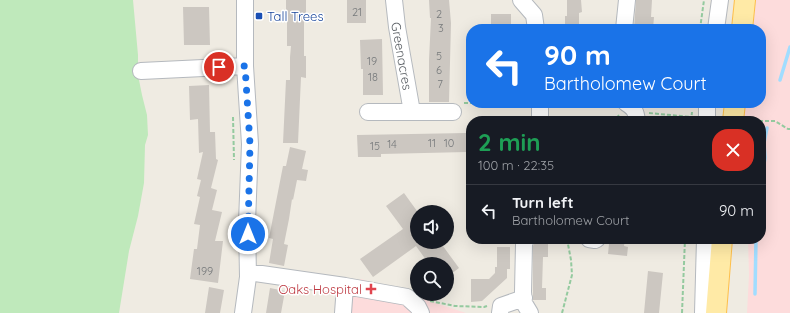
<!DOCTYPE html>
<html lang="en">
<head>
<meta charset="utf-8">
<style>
	:root { --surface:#171b24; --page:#20242c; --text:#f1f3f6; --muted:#9ea1a6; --line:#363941 }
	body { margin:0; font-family:Quicksand,sans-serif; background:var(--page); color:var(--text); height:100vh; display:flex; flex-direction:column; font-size:15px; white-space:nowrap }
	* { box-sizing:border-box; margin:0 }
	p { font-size:13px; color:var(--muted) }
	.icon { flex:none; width:22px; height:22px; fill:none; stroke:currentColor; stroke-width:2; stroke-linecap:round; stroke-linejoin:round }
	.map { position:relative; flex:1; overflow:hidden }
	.sheet { position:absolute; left:466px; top:116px; width:300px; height:128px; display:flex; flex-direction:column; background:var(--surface); border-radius:16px; box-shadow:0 4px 16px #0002 }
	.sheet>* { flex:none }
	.banner { position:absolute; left:466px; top:24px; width:300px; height:84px; border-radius:16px; box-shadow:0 4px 16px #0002; background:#1a73e8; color:#fff; overflow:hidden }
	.buttons { position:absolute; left:410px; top:205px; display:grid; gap:8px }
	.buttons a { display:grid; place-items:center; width:44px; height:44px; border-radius:50%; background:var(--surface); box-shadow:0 4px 16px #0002; font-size:20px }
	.pin { position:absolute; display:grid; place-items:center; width:34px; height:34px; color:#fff; margin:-17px; border:2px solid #fff; border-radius:50%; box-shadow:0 1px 4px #0007 }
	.me { position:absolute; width:44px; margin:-22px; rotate:0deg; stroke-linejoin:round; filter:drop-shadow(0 0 3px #0008) }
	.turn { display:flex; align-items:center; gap:14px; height:84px; padding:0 12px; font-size:18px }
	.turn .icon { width:52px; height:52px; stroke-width:2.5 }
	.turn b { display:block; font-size:28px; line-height:34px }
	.round { display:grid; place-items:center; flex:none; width:42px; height:42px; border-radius:16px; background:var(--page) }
	.headline { display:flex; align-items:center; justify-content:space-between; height:68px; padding:0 12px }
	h1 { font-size:24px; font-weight:800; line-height:30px; color:#1e9e55 }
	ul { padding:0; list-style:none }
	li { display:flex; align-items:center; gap:12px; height:52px; padding:0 12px; border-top:1px solid var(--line) }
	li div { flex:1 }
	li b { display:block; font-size:15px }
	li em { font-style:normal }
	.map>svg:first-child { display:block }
	.medical { fill:#fddcdc }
	.green { fill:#bfe9bb }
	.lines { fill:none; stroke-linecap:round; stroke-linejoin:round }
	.stream { stroke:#a1ddff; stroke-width:3.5 }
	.building { fill:#ccc7c1 }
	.minor-casing { stroke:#b5b9be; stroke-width:18 }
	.major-casing { stroke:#febf4b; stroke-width:22 }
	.path { stroke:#94ca9f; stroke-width:2; stroke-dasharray:4 2; stroke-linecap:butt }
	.minor { stroke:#fff; stroke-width:16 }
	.major { stroke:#ffeaa6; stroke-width:20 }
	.route { stroke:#1a73e8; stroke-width:7; stroke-dasharray:0 12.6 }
	.transit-dot { fill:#1a4fb4; stroke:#fff; stroke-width:1.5 }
	.health-dot { fill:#e0444e; stroke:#fff; stroke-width:1.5 }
	.labels { text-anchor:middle; stroke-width:3; stroke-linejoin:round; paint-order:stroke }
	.number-label { font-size:11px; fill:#76797b }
	.transit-label { font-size:13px; fill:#164399; stroke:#fff; text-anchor:start }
	.street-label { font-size:13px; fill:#5a5f64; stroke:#fff }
	.health-label { font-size:13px; fill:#be3a42; stroke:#fff; text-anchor:end }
</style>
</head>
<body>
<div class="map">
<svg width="790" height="313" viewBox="0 0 790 313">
	<rect width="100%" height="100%" fill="#efebe2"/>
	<path class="medical" d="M756 0H790V313H747L749 275 748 239H761V121H743V110L744 103H761V29H753Z
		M361 279 466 313H339L341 298Z"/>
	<path class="green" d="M0 0H133L138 55V75L142 95 147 115 148 135 145 145 144 183 138 216 129 251 119 313H0Z"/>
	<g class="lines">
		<path class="stream" d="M780 80 790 47
			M761 181 765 158 764 143 767 128
			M755 294 756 239"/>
	</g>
	<path class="building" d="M286 0H306V21H304V56H306V78L301 77 298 143H283L286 80H290V57L291 46H287V21H286Z
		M347 0H366V23H347Z
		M429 0H449L451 23 449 102H429V60L431 18H430Z
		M567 0H581L582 12 579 13V29H565V16H567Z
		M636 0H652L651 17H654L653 29H634Z
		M183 7H209L210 45H184Z
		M491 14H511V29H491Z
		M382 39 383 95H363V69H361L360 40Z
		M209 85 210 132H215L216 159 218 160 211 188 217 190 212 210 222 212 215 241H223L218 283 190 279 194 249H197L200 225 194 224 200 197 197 196 201 180 197 179 203 152 199 153 198 119 190 120 189 86Z
		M466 133 467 152 381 154V157H358L357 135Z
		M290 147 306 151 302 169 308 170 306 181 297 180 293 200 292 199 289 219 284 244 288 245 284 266 269 263 273 239 269 238 283 166H286Z
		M404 193 417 211V242H440L459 268 447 277V264H429L416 246 373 277 360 259 403 229 386 206Z
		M612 239H625L624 246 628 247 627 256 608 254 609 244H611Z
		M534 244H548V257H543L542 288H546V300H533V246Z
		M497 247H510V269H507V278L482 301 471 302V279H489L495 273V267H497Z
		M648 271 663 273 659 313H644Z
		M209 287 224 290 220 313H205Z
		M270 288 285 291 281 313H266Z"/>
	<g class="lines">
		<defs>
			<path id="minor" d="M394 0 397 27 412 112
				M521 0 534 15 536 29
				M624 29 627 0
				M716 29 720 0
				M141 71 245 66
				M540 103V121
				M626 103C634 108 636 111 637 121
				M368 112H453
				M707 121V103
				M526 239 524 244 523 292 524 303 530 313
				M589 239 595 240 597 239
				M248 272 345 286 407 297 418 307 421 313
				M243 313 248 277 247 222 250 144 245 66V0
				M343 313 345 286
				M500 313 501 306 524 298
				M703 313 705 239"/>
			<path id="major" d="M742 29 745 0
				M733 121 735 103
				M716 313 722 239"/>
		</defs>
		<use href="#minor" class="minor-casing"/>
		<use href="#major" class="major-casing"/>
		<path class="path" d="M700 29 704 0
			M464 103H527
			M554 104 613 107
			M649 113 691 117
			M618 115 621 121
			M233 117 234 160
			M691 121 692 112
			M753 121H775L788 129H790
			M430 301 455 306 484 307 487 306
			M562 313 572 275 571 260 567 239
			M682 313 685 239"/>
		<use href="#minor" class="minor"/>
		<use href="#major" class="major"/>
	</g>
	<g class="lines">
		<path class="route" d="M219 67 245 66 250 144 248 234"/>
	</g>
	<rect class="transit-dot" x="255" y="12" width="8" height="8" rx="2"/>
	<path class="health-dot" d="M369 283h4v4h4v4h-4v4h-4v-4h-4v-4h4z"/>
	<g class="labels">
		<g class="number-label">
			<text x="357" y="16">21</text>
			<text x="439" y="18">2</text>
			<text x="441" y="32">3</text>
			<text x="439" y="60">5</text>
			<text x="372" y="65">19</text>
			<text x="439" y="74">6</text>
			<text x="373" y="81">18</text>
			<text x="440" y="88">7</text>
			<text x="432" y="147">11</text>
			<text x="449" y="147">10</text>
			<text x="392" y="148">14</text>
			<text x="375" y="150">15</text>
			<text x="205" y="275">199</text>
		</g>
		<g class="transit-label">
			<text x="267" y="21">Tall Trees</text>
		</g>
		<g class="street-label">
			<text transform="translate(402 56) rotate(80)" y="5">Greenacres</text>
		</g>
		<g class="health-label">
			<text x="362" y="294">Oaks Hospital</text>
		</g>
	</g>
</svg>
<div class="buttons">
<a><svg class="icon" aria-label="sound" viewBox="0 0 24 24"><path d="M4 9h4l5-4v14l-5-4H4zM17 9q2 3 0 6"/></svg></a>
<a><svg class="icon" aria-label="search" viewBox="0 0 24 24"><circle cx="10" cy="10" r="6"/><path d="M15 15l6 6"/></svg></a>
</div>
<div class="pin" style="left:219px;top:67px;background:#d93025"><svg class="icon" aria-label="arrive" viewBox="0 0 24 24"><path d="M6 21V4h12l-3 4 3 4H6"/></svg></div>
<svg class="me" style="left:248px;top:234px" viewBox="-20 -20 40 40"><circle r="17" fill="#1a73e8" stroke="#fff" stroke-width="3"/><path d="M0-11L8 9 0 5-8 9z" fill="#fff"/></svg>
<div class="banner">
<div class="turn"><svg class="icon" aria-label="left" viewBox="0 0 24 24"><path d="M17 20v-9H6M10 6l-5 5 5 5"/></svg><div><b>90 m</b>Bartholomew Court</div></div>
</div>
<section class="sheet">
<div class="headline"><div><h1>2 min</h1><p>100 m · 22:35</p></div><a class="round" style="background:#d93025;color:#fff"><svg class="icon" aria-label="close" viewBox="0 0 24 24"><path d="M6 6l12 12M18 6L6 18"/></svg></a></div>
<ul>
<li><svg class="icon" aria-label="left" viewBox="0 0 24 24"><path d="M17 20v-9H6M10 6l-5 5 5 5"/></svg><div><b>Turn left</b><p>Bartholomew Court</p></div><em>90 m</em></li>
</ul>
</section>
</div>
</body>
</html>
